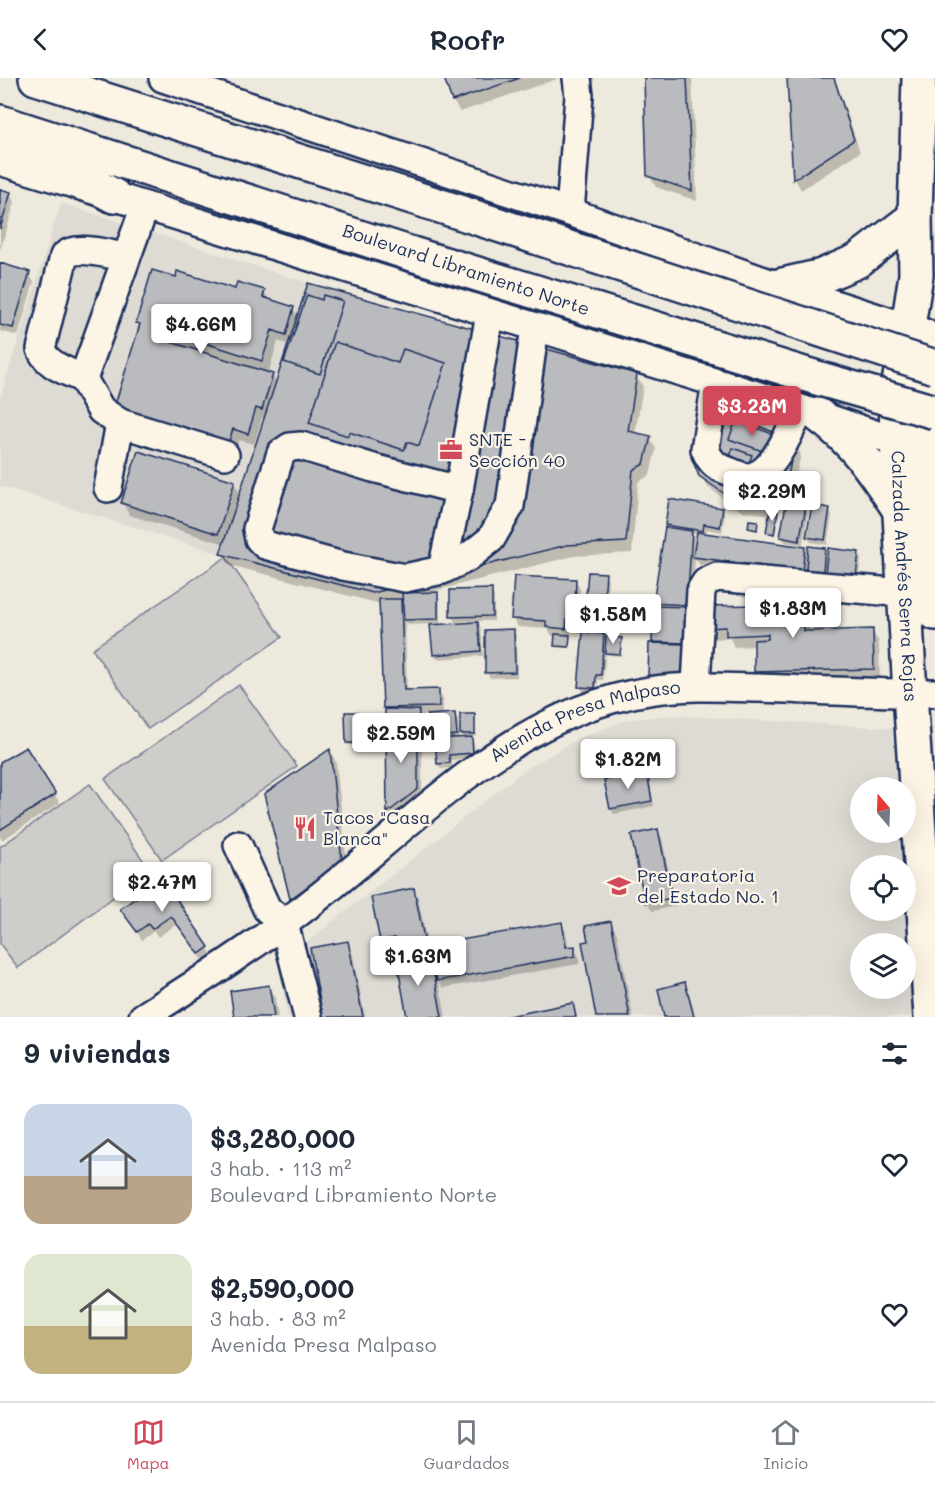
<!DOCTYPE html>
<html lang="es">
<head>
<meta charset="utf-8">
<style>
  :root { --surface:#fff; --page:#f6f6f7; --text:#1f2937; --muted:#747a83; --line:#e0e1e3; --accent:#d1495b }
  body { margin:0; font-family:Mali,sans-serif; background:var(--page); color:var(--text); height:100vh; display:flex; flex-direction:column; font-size:22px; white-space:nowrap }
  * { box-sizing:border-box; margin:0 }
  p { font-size:20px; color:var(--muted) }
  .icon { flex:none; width:33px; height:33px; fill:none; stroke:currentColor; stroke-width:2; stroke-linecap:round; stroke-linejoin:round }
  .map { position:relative; height:939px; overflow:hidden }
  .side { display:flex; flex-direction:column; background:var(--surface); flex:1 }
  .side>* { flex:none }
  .needle { width:39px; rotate:341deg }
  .fabs { position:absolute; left:850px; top:699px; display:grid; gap:12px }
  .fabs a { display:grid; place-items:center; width:66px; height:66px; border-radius:50%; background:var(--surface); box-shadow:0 6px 24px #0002; font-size:30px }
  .price { position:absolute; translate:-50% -51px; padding:0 14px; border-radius:6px; background:#fff; color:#222; font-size:20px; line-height:39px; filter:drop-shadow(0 2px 3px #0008) }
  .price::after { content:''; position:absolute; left:50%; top:36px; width:18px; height:14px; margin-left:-9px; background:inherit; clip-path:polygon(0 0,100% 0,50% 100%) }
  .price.selected { background:var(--accent); color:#fff }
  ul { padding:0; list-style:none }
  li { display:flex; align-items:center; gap:18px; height:150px; padding:0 24px }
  li span { display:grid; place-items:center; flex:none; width:168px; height:120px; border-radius:18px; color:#555 }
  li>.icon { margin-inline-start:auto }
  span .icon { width:72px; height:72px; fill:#fffc; stroke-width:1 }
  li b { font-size:26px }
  h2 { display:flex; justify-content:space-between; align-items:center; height:72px; padding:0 24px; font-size:26px }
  header { display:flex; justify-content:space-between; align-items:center; height:78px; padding:0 24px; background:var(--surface); font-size:27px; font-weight:600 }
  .menu { display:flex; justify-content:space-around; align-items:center; height:84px; border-top:2px solid var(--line); background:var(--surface); font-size:16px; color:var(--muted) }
  .menu a { display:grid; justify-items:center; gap:3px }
  .menu .selected { color:var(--accent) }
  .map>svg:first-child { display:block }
  .built { fill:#dedbd4; fill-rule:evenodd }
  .green { fill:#cfcdca; stroke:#757e94; stroke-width:1.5 }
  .shadow { fill:#0003; fill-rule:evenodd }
  .building { fill:#babbbe; stroke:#1b2f5e; stroke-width:1.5 }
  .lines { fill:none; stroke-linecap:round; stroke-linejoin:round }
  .minor-casing { stroke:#1b2f5e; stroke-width:32 }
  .major-casing { stroke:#1b2f5e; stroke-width:38 }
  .highway-casing { stroke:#1b2f5e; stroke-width:38 }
  .minor { stroke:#fcf5e5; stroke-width:27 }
  .major { stroke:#fcf5e5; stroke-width:33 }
  .highway { stroke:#fcf5e5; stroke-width:33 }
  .highway-bridge-casing { stroke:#1b2f5e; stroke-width:38; stroke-linecap:butt }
  .highway-bridge { stroke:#fcf5e5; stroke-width:33 }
  .labels { text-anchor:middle; stroke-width:4.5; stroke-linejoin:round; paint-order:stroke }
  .street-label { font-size:18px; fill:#1b2f5e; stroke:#fcf5e5 }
  .poi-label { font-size:18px; fill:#1b2f5e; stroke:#fcf5e5; text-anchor:start }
</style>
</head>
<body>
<header><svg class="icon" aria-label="back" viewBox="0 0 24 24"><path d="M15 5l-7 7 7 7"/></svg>Roofr<svg class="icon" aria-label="heart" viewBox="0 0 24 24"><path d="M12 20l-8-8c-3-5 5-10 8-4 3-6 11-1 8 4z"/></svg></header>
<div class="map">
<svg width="935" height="939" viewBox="0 0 935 939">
  <rect width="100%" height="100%" fill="#eee9dd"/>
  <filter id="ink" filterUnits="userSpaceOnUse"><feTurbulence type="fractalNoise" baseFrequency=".0167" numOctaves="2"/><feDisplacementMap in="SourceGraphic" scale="12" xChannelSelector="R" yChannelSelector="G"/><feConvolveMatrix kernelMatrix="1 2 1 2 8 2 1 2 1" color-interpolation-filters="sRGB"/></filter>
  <g filter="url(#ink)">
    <!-- built -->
    <path class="built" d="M61 125 308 205 220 476 0 408V320Z
      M669 637 892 650 897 709 861 710V754L900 755 903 787 861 788V832H906V829L915 939H288L278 887 523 693 579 660 627 642ZM861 866H906V910H861Z"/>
    <!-- green -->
    <path class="green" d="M226 479 282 559 148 651 92 571Z
      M239 607 297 688 162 782 105 701Z
      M90 706 150 792 18 890 0 866V769Z"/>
    <!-- shadow -->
    <path class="shadow" d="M445 0H556L557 1 460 34 453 23Z
      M645 0H692L697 123 656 109 649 97Z
      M788 0H835L860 74 801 112 795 101Z
      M0 113 10 116 15 124 0 173Z
      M0 187 29 195 34 204 18 258 0 253Z
      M236 213H264L269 223 293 231 299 240 636 297 643 309 635 356 650 360 656 371 650 397 638 404 632 475 574 478 425 515 437 516 440 521V548L469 546V543L455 544 452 538 491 513 494 518V543H477L481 551 483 578 437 581 434 576 432 546 408 547 405 542 407 614 438 613 443 621V637H454L458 642 459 661H464L461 656 475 640V658H470L474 666 475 680 452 682V690L441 691 438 686 436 664H432L429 659 428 637H421V651H418L422 659V720L393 742 388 734 389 651 386 645V634L384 630 381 526 229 487 222 475 225 466 129 437 123 425 234 405 241 417 266 341 262 340 254 366 239 362 234 376 137 244ZM278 263 290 267 277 306 272 297 268 296ZM404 520 405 530 399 521Z
      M794 364 801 376 795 402 810 404 814 410 811 428 829 431 832 437 827 467 811 464 807 459 812 430 804 429 808 436 802 470H804L809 478 824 471 828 479 858 476 861 481 858 502 830 499 826 492 824 508 806 501 700 487 695 480 686 604 653 602 649 597 653 567 654 530H658L655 525 669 451 667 447 722 431 725 436 722 454 707 451 706 457 800 470 801 467 785 464 782 459 793 428 789 422 791 412 777 435 778 438 775 457 768 454 771 437 741 433 708 409 704 403 738 428 740 425 700 397ZM692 455 698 456 697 463Z
      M605 497 608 502 604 556H602L607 564 621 561V578L608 577 606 573 603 602H598L597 615 583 614 580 608 589 556 585 549Z
      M576 503 580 511 579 536H572L570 570 557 569 556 558H552L548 551 518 549 513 541Z
      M803 527 809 539V555L872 553 879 564 880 602 762 605 756 594 755 568 734 569 730 560 714 561 707 549Z
      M513 553 516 558 517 599 490 600 487 594Z
      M358 638 359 667H348L347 665Z
      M25 671 60 725 2 762 0 759V686Z
      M330 673 336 684 348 796 298 832 292 821 265 717Z
      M646 696 649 701 654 728 614 736 611 731Z
      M657 752 662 761 676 828 652 833 647 825 632 758Z
      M162 804 213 878 204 884 177 846 158 859 154 853 142 862 127 840Z
      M413 812 418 820 428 869 403 874 399 869 386 871 381 863 372 820Z
      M611 845 617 856 633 939H598L589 864Z
      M562 846 566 854 569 871 574 870 579 879V886L443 910 439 904 446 939H409L422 875 429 886 431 897 433 896 438 906 437 895 444 894Z
      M347 864 352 873 365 939H324Z
      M684 906 689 915 695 939H666Z
      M268 908 275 920 278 939H236Z"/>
    <!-- building -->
    <path class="building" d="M444 0H520L452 23Z
      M644 0H687L692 113 647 98Z
      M787 0H834L854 62 793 102Z
      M0 111 11 114 0 151Z
      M0 185 30 194 13 250 0 247Z
      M152 192 176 199 177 193 235 211 237 204 265 212 263 219 294 229 286 257 272 252 262 283 164 252 161 261 273 296 262 332 256 330 248 356 233 351 228 366 114 330 140 246 136 245Z
      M308 205 637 296 628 353 651 358 644 386 633 392 626 464 567 467 373 515 220 476Z
      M307 217 322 222 323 217 343 223 320 296 284 284Z
      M335 264 398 285 403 271 446 285 419 368 407 364 404 372 349 354 348 358 309 345Z
      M699 323 795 363 789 393 769 427 733 422 699 398 691 379 692 361Z
      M736 342 775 357 768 375 729 361Z
      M733 370 752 377 745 396 726 389Z
      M138 373 235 403 218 456 121 425Z
      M791 400 811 403 808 425 788 422Z
      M669 421 723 430 720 449 704 446 703 453 665 447Z
      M786 426 806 429 799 463 780 459Z
      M812 427 830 430 825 462 806 459Z
      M770 433 778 434 774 456 766 454Z
      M749 442 758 443 757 452 748 450Z
      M665 449 692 453 687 527 653 525Z
      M697 454 805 469 802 493 693 479Z
      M808 468 825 470 822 503 805 501Z
      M828 470 859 474 856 498 825 494Z
      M588 494 606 495 602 551 583 550Z
      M514 498 576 501 575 528H568L566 551 546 549V543L511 541Z
      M492 511V538L450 539V512Z
      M438 514V541L404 542 402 515Z
      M379 521H401L404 612 439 611V629L383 630Z
      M803 526 804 553 873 551 874 591 754 594V562L768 561V556L726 558V549L706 550 705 528Z
      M653 528 688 529 687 565 652 564Z
      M478 544 481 573 433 577 430 547Z
      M514 551 515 594 485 595V552Z
      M583 554 604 556 601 597H596L595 610 578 609Z
      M555 556 570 557 569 569 554 568Z
      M606 558 622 560 620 576 605 575Z
      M649 565 685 566 684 599 648 597Z
      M385 631 419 632 418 647 385 646Z
      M345 634H358L359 665H346Z
      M455 635 457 657 428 659 427 637Z
      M460 636H475V656H460Z
      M386 649H418V711L387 735Z
      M472 659 473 675 449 677 450 685 437 686 435 661Z
      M26 669 56 716 0 752V684Z
      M330 671 342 784 290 821 264 716Z
      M647 694 652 723 610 731 604 702Z
      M658 751 672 820 645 825 631 757Z
      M163 801 209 869 199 876 171 838 152 851 148 846 137 854 120 831Z
      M414 810 424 861 396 866 395 860 380 863 371 819Z
      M611 843 630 939H596L582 864 588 863 585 848Z
      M562 844 566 869 575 868V878L437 903 435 894 442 893 438 866Z
      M348 863 363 939H323L310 870Z
      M423 873 428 896 434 895 442 939H407L396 879Z
      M685 904 694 939H664L658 911Z
      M269 907 274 939H234L230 913Z
      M573 925 576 939H504Z"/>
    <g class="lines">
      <!-- minor casing -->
      <g class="minor-casing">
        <g id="minor">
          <path d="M163 0 570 134 778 208 925 255"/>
          <path d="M0 83 801 331 915 370"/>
          <path d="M570 134 579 18 577 0"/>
          <path d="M83 301C68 293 47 288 41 271L64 178C76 166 110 177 126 179"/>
          <path d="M716 305 705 371C711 386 717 389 731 394 736 396 744 400 749 399 774 397 790 351 801 331"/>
          <path d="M120 345 225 377"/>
          <path d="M108 410 120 345 101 332 83 301 145 128"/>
          <path d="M459 412 373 390 301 368 290 369 281 375 257 451 259 461 265 467 343 488 405 500 442 492 467 480 491 461 510 428 535 249"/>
          <path d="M442 492 459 412 490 235"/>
          <path d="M696 608 701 512 706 504 717 499 905 515"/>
          <path d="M238 767 267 831 284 845 308 939"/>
          <path id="s1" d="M143 939C194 907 245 874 294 838 406 756 505 635 649 613 685 607 722 609 758 610 817 612 876 616 935 615"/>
        </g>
      </g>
      <!-- major casing -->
      <g class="major-casing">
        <g id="major">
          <path id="s2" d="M919 0 915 139 916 197 896 325 899 419 910 615 931 939"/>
          <path d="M778 208 822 198 857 183 915 139"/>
          <path d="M935 269C923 317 926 367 928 415 930 455 932 495 935 535"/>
          <path d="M818 337C855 364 874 393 899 431"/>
        </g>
      </g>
      <!-- highway casing -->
      <g class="highway-casing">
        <path id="highway" d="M36 0 428 124
          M0 44 412 176
          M15 64 114 118"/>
      </g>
      <!-- minor -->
      <use href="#minor" class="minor"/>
      <!-- major -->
      <use href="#major" class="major"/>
      <!-- highway -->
      <use href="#highway" class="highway"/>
      <!-- highway-bridge casing -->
      <g class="highway-bridge-casing">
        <path id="highway-bridge" d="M428 124 935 289
          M412 176 817 300 935 334"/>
      </g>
      <!-- highway-bridge -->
      <use href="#highway-bridge" class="highway-bridge"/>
    </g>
  </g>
  <!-- icons -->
  <defs>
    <g id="office-bare" transform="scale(1.8)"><path d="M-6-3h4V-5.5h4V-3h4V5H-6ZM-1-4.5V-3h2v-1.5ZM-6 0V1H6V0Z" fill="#d1495b" stroke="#fcf5e5" stroke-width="2.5" paint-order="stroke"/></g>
    <g id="restaurant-bare" transform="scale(1.8)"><path d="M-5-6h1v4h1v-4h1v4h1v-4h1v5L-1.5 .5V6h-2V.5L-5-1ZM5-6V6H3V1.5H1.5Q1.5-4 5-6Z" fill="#d1495b" stroke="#fcf5e5" stroke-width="2.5" paint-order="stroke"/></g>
    <g id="school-bare" transform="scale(1.8)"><path d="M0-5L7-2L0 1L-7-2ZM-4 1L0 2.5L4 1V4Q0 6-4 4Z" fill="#d1495b" stroke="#fcf5e5" stroke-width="2.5" paint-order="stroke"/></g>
  </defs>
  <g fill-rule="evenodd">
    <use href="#office-bare" x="451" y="372"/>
    <use href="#restaurant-bare" x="305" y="750"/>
    <use href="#school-bare" x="619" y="808"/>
  </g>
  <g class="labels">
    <!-- street labels -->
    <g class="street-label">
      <text transform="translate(466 192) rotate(18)" y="6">Boulevard Libramiento Norte</text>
      <text dy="6" stroke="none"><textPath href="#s2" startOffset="500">Calzada Andrés Serra Rojas</textPath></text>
      <text dy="6" stroke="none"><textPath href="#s1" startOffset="537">Avenida Presa Malpaso</textPath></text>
    </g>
    <!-- poi labels -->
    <g class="poi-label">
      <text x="469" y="368">SNTE -<tspan x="469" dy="21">Sección 40</tspan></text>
      <text x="323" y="746">Tacos "Casa<tspan x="323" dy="21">Blanca"</tspan></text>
      <text x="637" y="804">Preparatoria<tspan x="637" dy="21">del Estado No. 1</tspan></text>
    </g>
  </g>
</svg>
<div class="fabs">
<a><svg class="needle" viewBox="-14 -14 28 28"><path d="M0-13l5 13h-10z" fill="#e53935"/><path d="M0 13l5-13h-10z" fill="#747a83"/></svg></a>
<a><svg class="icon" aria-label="locate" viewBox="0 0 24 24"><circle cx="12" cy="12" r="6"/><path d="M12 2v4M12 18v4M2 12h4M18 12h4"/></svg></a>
<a><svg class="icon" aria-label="layers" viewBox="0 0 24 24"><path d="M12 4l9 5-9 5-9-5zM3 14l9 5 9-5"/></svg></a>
</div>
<b class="price" style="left:201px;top:277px">$4.66M</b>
<b class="price selected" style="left:752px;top:359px">$3.28M</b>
<b class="price" style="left:772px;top:444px">$2.29M</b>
<b class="price" style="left:793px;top:561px">$1.83M</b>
<b class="price" style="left:613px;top:567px">$1.58M</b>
<b class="price" style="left:401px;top:686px">$2.59M</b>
<b class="price" style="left:628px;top:712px">$1.82M</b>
<b class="price" style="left:162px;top:835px">$2.47M</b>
<b class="price" style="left:418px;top:909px">$1.63M</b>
</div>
<section class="side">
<h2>9 viviendas<svg class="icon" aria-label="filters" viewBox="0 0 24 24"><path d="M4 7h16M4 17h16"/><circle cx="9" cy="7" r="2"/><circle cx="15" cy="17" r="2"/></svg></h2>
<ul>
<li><span style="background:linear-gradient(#c9d6e8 60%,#b9a48a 0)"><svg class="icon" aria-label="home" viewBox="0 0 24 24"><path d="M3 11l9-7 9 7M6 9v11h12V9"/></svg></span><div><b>$3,280,000</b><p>3 hab. · 113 m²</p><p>Boulevard Libramiento Norte</p></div><svg class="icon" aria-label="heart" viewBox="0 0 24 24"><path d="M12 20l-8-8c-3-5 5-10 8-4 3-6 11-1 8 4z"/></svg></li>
<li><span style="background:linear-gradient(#dfe7d0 60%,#c2b280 0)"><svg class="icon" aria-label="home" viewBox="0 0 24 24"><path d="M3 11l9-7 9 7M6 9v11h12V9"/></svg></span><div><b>$2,590,000</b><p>3 hab. · 83 m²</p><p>Avenida Presa Malpaso</p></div><svg class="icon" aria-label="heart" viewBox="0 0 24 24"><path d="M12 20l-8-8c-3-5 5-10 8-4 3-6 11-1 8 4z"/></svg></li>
</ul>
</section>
<nav class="menu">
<a class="selected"><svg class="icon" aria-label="map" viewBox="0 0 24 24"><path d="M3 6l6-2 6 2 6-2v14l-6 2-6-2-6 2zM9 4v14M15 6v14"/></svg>Mapa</a>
<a><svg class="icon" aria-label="saved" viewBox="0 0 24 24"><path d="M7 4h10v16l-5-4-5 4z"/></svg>Guardados</a>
<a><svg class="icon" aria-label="home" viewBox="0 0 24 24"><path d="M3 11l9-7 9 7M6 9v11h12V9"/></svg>Inicio</a>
</nav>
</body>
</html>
